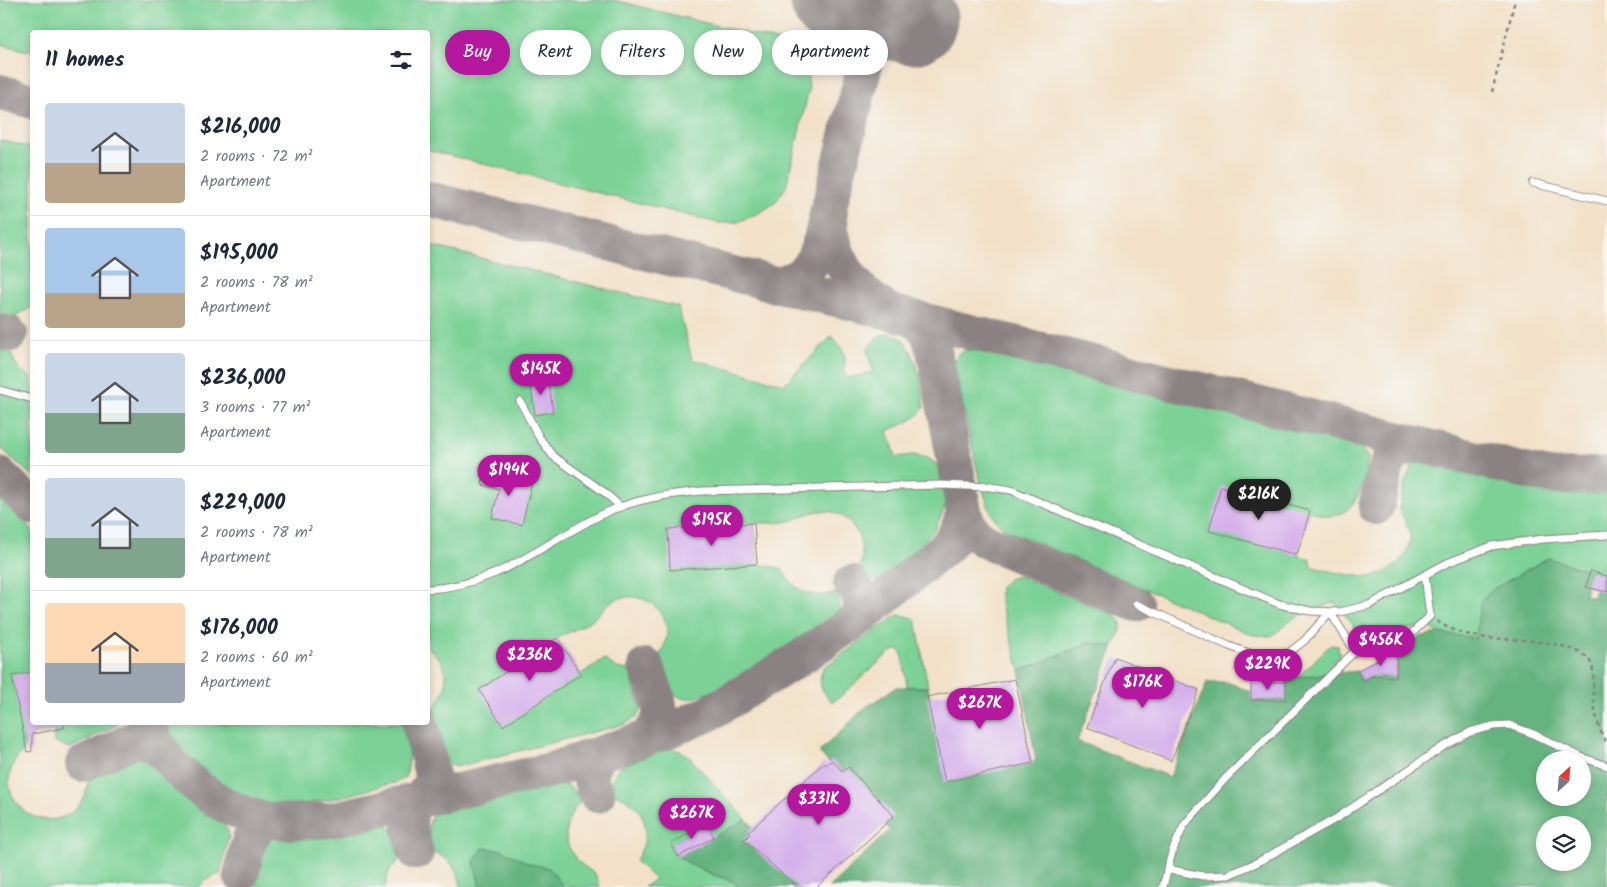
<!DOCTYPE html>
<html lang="en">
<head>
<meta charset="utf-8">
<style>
  :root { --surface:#fff; --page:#f2f2f3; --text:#1f2937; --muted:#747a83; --line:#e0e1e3; --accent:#b5179e }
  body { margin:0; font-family:Kalam,sans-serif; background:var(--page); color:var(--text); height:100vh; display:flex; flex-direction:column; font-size:19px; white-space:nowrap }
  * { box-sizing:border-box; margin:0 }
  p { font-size:16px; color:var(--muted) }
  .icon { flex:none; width:28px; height:28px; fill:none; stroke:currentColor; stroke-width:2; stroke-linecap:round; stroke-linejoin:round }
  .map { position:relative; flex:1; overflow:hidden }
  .drawer { position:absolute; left:30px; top:30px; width:400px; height:695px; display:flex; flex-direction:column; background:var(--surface); border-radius:5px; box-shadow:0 2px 8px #0003 }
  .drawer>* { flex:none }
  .top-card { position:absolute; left:445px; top:30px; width:475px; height:45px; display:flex; gap:10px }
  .needle { width:32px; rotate:26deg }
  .tools { position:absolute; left:1536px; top:751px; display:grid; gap:10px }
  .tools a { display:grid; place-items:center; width:55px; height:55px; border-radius:50%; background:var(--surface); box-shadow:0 2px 8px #0003; font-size:25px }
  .price { position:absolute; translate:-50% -42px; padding:0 11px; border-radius:18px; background:var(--accent); color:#fff; font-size:16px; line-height:32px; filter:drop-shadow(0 1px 2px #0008) }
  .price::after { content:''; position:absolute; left:50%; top:30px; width:15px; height:11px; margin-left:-8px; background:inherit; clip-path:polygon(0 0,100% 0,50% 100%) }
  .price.current { background:#222; color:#fff }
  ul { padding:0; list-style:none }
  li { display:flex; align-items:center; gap:15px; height:125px; padding:0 15px }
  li+li { border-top:1px solid var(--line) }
  li span { display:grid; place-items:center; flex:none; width:140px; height:100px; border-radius:5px; color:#555 }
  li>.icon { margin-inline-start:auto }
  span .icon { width:60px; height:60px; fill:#fffc; stroke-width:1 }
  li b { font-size:21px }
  h2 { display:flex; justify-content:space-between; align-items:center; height:60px; padding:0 15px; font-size:21px }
  .tag { padding:0 18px; border-radius:22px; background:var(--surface); box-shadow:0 2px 8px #0003; font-size:18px; line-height:45px }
  .tag.current { background:var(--accent); color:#fff }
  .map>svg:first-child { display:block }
  .green { fill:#7cd296; stroke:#4f7a68 }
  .forest { fill:#65b47f; stroke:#446b5d; fill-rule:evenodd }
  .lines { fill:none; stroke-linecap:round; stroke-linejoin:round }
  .taxiway { stroke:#8a8282; stroke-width:36 }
  .runway { stroke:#8a8282; stroke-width:91 }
  .building { fill:#d6b0eb }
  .lane-casing { stroke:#8a8282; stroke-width:9 }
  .path { stroke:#8a8282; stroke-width:2.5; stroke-dasharray:4 4; stroke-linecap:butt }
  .lane { stroke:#fff; stroke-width:7 }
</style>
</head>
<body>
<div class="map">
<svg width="1607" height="887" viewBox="0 0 1607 887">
  <rect width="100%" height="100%" fill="#f6f6f2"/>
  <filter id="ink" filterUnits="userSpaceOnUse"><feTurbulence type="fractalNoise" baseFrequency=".02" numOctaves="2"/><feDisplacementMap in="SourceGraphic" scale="10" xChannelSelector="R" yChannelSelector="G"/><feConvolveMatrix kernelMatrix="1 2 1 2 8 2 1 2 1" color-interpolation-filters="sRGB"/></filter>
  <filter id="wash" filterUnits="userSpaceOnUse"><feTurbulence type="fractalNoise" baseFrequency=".0096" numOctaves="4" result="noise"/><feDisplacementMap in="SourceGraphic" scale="20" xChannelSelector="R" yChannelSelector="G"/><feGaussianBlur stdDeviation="1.12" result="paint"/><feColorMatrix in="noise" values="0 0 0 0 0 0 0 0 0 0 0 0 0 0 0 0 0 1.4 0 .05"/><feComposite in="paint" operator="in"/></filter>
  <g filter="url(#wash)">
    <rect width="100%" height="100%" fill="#f2e1c8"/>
    <!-- green -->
    <path class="green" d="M0 0H614L782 42 795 55 807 72 809 89 786 187 775 203 759 213 738 222 718 223 428 150V32H32V52L0 44Z
      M0 140 32 148V307L13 318 0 313Z
      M428 245 678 307 692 359 784 384 832 336C842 347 849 356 843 371L848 378 873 372 867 350C873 340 879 336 890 333 894 335 898 336 901 338 917 351 922 389 924 408 915 421 902 424 888 431L896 457 913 455 928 458 935 463 941 475 946 505 934 531 881 580H871L859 571C869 542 852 509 819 511 807 512 798 520 786 522 775 523 764 523 754 523L757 564 781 568C795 591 810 600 836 593L840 602 838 610 827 621C802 637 707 705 682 698 669 695 664 667 660 655 667 642 670 628 662 615 651 596 625 591 608 604 603 608 599 614 594 618 584 626 569 632 557 638L581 674 604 659 617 668 629 670 641 709 637 717 625 724 456 767C436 760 435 727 433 708 452 688 450 664 428 648Z
      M0 344 9 346C12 361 19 371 32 378V476L0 447Z
      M965 350 975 351 1350 443 1363 449 1368 458C1364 480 1359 512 1332 516 1325 517 1316 512 1309 511L1297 555 1311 559 1312 567C1330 571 1349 576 1367 577 1387 577 1412 557 1410 535 1408 525 1404 518 1399 510 1402 494 1404 478 1414 464L1426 462 1543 492 1575 495 1607 493V576L1548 558 1492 590 1480 603 1476 638 1438 633 1428 626 1357 637 1353 625 1335 602 1294 618 1272 636 1253 635 1003 528 994 518 988 506 977 469 954 363 958 354Z
      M0 497 12 507 32 530V722L118 723 117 725 70 748 54 742V730L24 736C24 740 25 747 23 751 23 752 19 756 18 756 13 763 9 773 9 781 10 810 42 829 67 815 77 810 85 799 87 788 88 785 87 783 89 781 93 776 126 760 133 758 137 757 140 758 144 759 163 776 178 796 200 811 210 818 227 821 229 835L220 874 211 877 198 887H0Z
      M1019 576 1114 615 1121 621V630L1114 646 1088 643 1020 671 1000 601V587L1008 579Z
      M897 615 907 616 916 620 928 687H907L903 656 898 649 889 653 841 696 832 702C820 689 818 684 823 668Z
      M1330 645 1338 646 1340 655 1325 673 1298 677Z
      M167 723H402C405 741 414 762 404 779L394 783C356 792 316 807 276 804 252 802 230 788 210 775 191 763 173 744 167 723Z
      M667 749C677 749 683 751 690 758L746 819 714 837 706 824 671 844 678 857 709 873 736 883 737 887H644L655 879 635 861C654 834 647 805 615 794L612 779 619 767Z
      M562 783C574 788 576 792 580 803 555 828 566 859 595 873L600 887H564L549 868 530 864 502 850 474 861 480 887H461C459 869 448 857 432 852 430 838 424 818 439 810Z
      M379 824H385L392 829 399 860 389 871 385 887H258L250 880C254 870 261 847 268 841 277 834 291 838 302 837 328 837 354 831 379 824Z"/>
    <!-- forest -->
    <path class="forest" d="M1548 558 1590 571 1585 595 1593 597 1595 589 1607 586V887H829L890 830 819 752 865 708 896 687H928L944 778 1036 761 1020 671 1088 643 1114 646 1077 741 1170 777 1207 682H1227L1251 692 1252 700H1285L1286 682 1298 677 1357 671 1363 681 1378 673 1379 676 1396 677 1397 653 1414 638 1438 633 1476 638 1480 603 1492 590ZM1545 760H1582V798H1545ZM1545 825H1582V862H1545Z
      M746 819 809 887H737L736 883 709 873 678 857Z
      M483 848 502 850 530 864 549 868 564 887H480L474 861Z"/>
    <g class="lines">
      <!-- taxiway -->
      <path class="taxiway" d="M0 92 32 101
        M428 199 914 318 1529 472 1555 477 1607 474
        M830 213C829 252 852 290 886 309
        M774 285C789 281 801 278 810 265 820 249 824 228 828 210 841 163 852 115 864 68 867 36 860 25 839 1
        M914 318 927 331 934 351 964 511C969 529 973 535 990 543L1136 604
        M0 332 10 334
        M0 475 32 506
        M1376 507C1380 493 1384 464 1394 455 1401 449 1411 447 1419 445
        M851 583C862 596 863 602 858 619
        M146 722C164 768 220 813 269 820 289 824 310 821 330 820L551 770 667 731 708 714 797 660 864 615 948 545C957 534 960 525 964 511
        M645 738C650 733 657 727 659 719 663 706 651 679 646 666
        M83 764 133 740H140L160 748
        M597 795C588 776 586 770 601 754
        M419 800C426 792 431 786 432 775L420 722
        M416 801C404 820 411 832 416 852
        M241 875C247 852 246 833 268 820"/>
      <!-- runway -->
      <path class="runway" d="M836 0 912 19"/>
    </g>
    <g id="blocks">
      <!-- building -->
      <path class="building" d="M548 377 553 412 535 415 530 379Z
        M485 470 532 482 522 525 492 518 499 489 482 485Z
        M1221 486 1310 511 1297 555 1209 531Z
        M754 523 757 564 670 570 668 529Z
        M1590 571 1607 576V592L1586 587Z
        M557 638 581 674 503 726 479 690Z
        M1379 652 1397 653 1396 677 1372 676 1363 681 1357 671 1379 659Z
        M1115 657 1199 690 1171 761 1087 727Z
        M32 672V722H63L64 728 32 734V751L27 752 12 676Z
        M1015 679 1033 763 945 782 927 697Z
        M1251 682H1286V700H1251Z
        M832 760 843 772 848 767 894 816 817 887H797L744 840 750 834 748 832 824 763 826 765Z
        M706 824 714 837 678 857 671 844Z"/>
    </g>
  </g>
  <g filter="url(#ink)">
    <use href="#blocks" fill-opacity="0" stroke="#8a8282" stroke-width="1"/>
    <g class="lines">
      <!-- lane casing -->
      <g class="lane-casing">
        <path id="lane" d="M1533 183 1607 201
          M0 390 32 399
          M520 401 539 437 553 456 604 492 621 507
          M428 589C502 585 542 543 605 513 636 499 668 494 702 491L941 485 991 487 1011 490 1279 604 1310 611 1340 612 1369 605 1447 563 1492 546 1543 539 1607 535
          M1136 604 1229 646 1260 657 1287 654 1304 641 1330 612 1355 651 1225 779 1184 825 1172 852 1163 887
          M1355 651 1380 643 1407 638 1430 616 1425 575
          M1167 869 1203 876 1228 875 1256 863 1337 818 1441 748 1470 732 1493 726 1509 725 1531 733 1581 757 1607 766"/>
      </g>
      <!-- path -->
      <path class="path" d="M1492 92 1515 0
        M1437 621C1451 631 1470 636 1488 638 1511 640 1582 639 1592 665 1594 673 1593 685 1593 692 1594 710 1598 729 1607 744"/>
      <!-- lane -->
      <use href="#lane" class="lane"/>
    </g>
  </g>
</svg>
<div class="tools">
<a><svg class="needle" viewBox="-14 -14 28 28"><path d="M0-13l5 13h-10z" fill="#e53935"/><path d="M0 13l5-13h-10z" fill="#747a83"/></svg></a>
<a><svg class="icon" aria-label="layers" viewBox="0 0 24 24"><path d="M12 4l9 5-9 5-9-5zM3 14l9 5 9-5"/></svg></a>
</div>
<b class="price" style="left:541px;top:396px">$145K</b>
<b class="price" style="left:509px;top:497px">$194K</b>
<b class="price current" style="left:1259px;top:521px">$216K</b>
<b class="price" style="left:712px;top:547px">$195K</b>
<b class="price" style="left:1381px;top:667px">$456K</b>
<b class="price" style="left:530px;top:682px">$236K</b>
<b class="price" style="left:1268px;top:691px">$229K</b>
<b class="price" style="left:1143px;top:709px">$176K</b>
<b class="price" style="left:980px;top:730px">$267K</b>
<b class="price" style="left:819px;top:826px">$331K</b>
<b class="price" style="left:692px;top:840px">$267K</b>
<div class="top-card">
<a class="tag current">Buy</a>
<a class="tag">Rent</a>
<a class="tag">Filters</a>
<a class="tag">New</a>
<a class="tag">Apartment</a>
</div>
<section class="drawer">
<h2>11 homes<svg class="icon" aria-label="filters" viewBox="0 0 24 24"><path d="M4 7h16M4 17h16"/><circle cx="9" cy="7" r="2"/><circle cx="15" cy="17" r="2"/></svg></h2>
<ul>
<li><span style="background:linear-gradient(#c9d6e8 60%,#b9a48a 0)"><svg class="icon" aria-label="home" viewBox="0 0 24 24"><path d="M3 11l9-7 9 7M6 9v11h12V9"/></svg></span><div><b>$216,000</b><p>2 rooms · 72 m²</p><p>Apartment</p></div></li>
<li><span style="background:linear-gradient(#a9c7e8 65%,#b9a48a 0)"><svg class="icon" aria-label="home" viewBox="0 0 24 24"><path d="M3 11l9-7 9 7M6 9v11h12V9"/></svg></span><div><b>$195,000</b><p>2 rooms · 78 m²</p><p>Apartment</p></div></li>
<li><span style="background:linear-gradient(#c9d6e8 60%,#7fa58c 0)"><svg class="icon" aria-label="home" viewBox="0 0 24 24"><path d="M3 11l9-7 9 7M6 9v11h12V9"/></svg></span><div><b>$236,000</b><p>3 rooms · 77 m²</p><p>Apartment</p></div></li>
<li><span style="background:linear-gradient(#c9d6e8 60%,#7fa58c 0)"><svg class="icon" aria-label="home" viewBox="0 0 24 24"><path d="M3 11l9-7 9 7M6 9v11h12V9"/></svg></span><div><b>$229,000</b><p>2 rooms · 78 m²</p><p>Apartment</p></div></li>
<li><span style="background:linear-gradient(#ffd9b3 60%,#9aa5b1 0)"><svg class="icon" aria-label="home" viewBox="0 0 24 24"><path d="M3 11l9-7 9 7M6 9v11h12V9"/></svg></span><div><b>$176,000</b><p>2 rooms · 60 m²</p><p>Apartment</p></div></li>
</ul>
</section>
</div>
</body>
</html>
